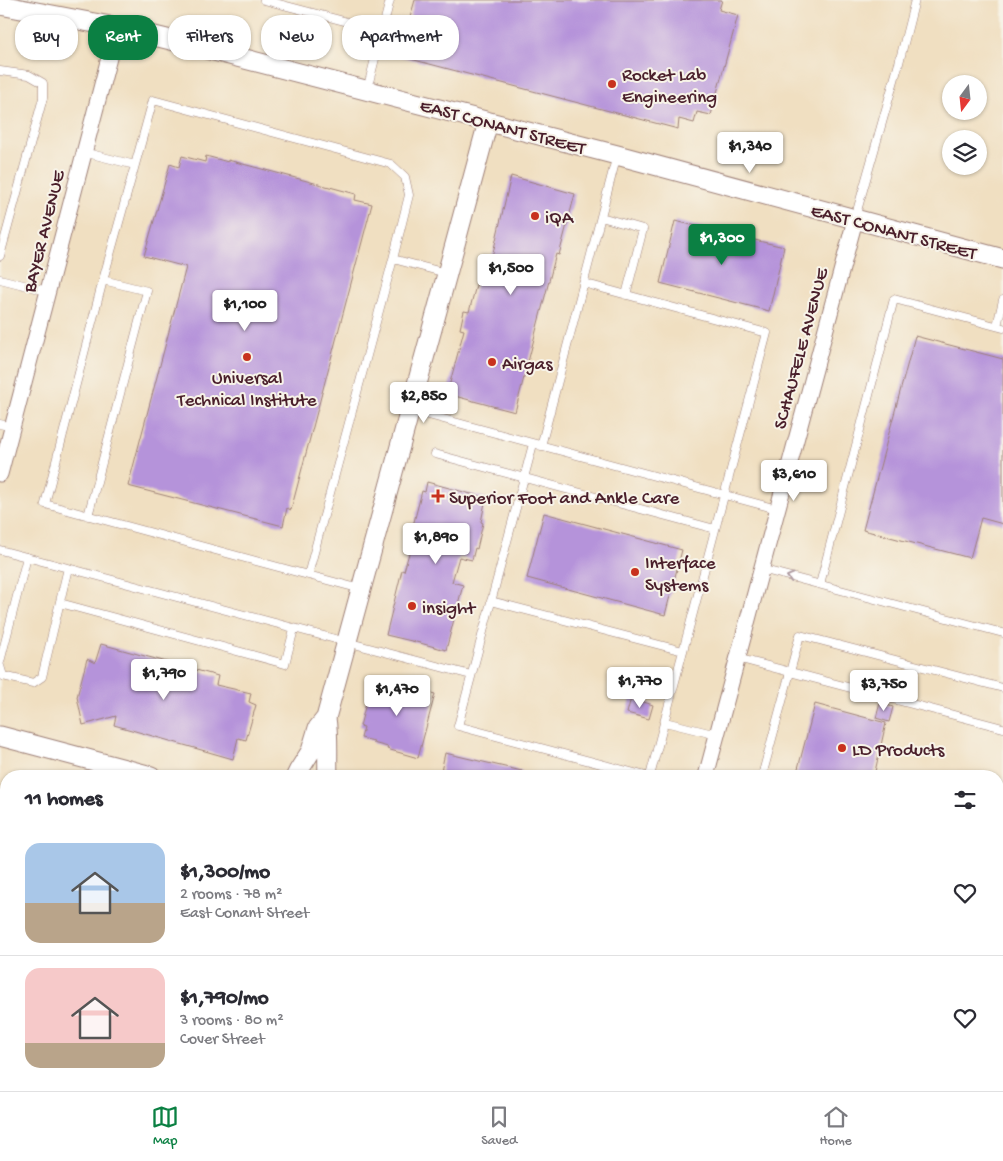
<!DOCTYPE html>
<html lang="en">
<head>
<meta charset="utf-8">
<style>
  :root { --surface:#fff; --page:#f2f2f3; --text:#2b2b33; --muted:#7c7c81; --line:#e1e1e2; --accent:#0b8043 }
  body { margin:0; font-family:"Gochi Hand",sans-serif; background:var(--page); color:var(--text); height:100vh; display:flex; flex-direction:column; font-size:19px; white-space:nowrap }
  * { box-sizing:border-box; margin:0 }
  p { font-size:16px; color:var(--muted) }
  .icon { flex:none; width:28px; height:28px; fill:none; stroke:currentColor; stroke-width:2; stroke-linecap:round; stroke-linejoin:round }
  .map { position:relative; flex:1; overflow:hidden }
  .panel { position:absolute; left:0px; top:770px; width:1004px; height:321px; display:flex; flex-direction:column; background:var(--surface); border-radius:20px 20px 0 0; box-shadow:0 1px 4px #0004 }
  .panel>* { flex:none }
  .top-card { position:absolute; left:15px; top:15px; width:500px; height:45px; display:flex; gap:10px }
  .needle { width:32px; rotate:195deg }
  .buttons { position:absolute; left:942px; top:75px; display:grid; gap:10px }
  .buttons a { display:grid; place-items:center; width:45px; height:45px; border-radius:50%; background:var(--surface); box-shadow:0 1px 4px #0004; font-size:25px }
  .price { position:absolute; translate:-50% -42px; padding:0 11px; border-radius:5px; background:#fff; color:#222; font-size:16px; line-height:32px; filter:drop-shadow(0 1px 2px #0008) }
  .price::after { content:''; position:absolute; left:50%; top:30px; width:15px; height:11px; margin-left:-8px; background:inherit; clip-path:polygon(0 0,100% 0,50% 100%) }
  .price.selected { background:var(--accent); color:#fff }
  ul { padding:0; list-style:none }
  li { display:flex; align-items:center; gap:15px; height:125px; padding:0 25px }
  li+li { border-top:1px solid var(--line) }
  li span { display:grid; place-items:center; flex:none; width:140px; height:100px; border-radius:15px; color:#555 }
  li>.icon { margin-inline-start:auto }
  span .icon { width:60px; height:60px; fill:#fffc; stroke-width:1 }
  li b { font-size:21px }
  h2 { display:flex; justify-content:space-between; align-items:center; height:60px; padding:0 25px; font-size:21px }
  .tag { padding:0 18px; border-radius:20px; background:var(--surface); box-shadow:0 1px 4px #0004; font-size:18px; line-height:45px }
  .tag.selected { background:var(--accent); color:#fff }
  .tabs { display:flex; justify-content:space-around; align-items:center; height:70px; border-top:1px solid var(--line); background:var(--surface); font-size:14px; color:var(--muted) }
  .tabs a { display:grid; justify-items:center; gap:2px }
  .tabs .selected { color:var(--accent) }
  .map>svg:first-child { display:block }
  .building { fill:#b593da }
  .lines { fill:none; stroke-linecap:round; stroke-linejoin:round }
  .service-casing { stroke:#9d7f76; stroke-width:9 }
  .minor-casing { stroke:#9d7f76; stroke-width:17 }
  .tertiary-casing { stroke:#9d7f76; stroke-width:21 }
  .service { stroke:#fff; stroke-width:8 }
  .minor { stroke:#fff; stroke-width:15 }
  .tertiary { stroke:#fff; stroke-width:19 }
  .oneway { stroke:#ae9aa0 }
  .poi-dot { fill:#c8321e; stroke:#f7f3e8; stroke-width:2 }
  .labels { text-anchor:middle; stroke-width:4; stroke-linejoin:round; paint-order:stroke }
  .poi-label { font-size:19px; fill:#4a1f2b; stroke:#f7f3e8; text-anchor:start }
  .street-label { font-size:19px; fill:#4a1f2b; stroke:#f7f3e8 }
</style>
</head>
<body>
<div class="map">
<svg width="1003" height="1091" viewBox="0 0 1003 1091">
  <rect width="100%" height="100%" fill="#f7f3e8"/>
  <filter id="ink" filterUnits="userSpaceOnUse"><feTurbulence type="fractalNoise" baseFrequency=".02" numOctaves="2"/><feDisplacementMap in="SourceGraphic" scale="10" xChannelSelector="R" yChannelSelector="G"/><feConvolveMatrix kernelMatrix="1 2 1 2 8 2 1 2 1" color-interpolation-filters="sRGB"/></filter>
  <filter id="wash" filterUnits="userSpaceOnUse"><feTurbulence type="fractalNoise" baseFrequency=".0096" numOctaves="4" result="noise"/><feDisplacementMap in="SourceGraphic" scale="20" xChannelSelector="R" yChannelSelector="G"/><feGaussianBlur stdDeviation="1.12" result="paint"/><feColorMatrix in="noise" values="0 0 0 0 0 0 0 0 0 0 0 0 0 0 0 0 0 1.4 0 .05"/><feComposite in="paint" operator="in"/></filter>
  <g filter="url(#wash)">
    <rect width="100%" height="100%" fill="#f0dfc1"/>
    <g id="blocks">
      <!-- building -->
      <path class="building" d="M415 0H722L719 10 738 15 711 115 697 112 694 123 679 119 678 129 399 56Z
        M182 156 205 162 206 156 228 162V160L356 194 355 200 372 204 291 510 287 508 283 526 128 486 186 267 144 256 170 164 179 167Z
        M511 176 575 194 559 255 556 254 515 412 447 394 464 330 460 329 464 311 469 312 484 255 492 257Z
        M675 221 784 247 769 311 660 283Z
        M915 336 1003 359V524L981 518 970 558 863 530Z
        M427 482 486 498 481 522 483 523 477 549 475 548 472 560 459 557 452 582 463 585 446 650 420 643 386 635 402 570 404 571 411 546 408 545 422 491 425 492Z
        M544 513 682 550 665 615 527 578Z
        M101 644 218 676 216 685 251 693 249 702 256 705 246 740 238 738 233 759 114 725 116 716 83 725 77 697 87 659 95 663Z
        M373 677 435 694 418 758 387 749 388 747 373 743 374 741 361 738 364 727 360 726Z
        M631 698 653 705 649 719 627 713Z
        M880 703 893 707 889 722 876 718Z
        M815 704 886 723 874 776H796Z
        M445 753 522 771 521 776H440Z"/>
    </g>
  </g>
  <g filter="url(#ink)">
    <use href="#blocks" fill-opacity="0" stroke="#9d7f76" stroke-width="1"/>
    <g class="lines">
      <!-- service casing -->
      <g class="service-casing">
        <path id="service" d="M264 0 382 31
          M0 71 29 75 43 83V98L0 256
          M367 90 390 0
          M83 152 135 165 153 100 391 164 405 177 409 195 393 259 308 575 45 504 103 280 135 165
          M601 217 643 229 626 295
          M855 218 899 63 915 0
          M393 259 446 273
          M0 279 47 291
          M583 283 767 333 650 776
          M997 326 1003 300
          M410 410 777 509
          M0 424 12 427
          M533 444 458 726 646 776
          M541 446 617 155
          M435 454 715 529
          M88 516 147 291 103 280
          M0 550 471 675
          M761 569 1003 633
          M308 575 361 589
          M820 584 894 299 1003 328
          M491 601 683 651
          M60 603 285 664 294 629
          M737 658 1003 728
          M0 662 27 557
          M0 666 3 676 33 683 42 677 68 568
          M665 722 717 735
          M762 776 800 635 1003 688
          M0 1069 6 1071
          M60 1085 84 1091
          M287 1091 289 1085
          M567 1091 569 1085
          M681 1091 682 1085"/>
      </g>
      <!-- minor casing -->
      <g class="minor-casing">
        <path id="minor" d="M0 474 110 54 116 27
          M706 776 855 220
          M624 1091 625 1085"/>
      </g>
      <!-- tertiary casing -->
      <g class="tertiary-casing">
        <path id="tertiary" d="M0 5 126 29 187 44 617 155 1003 259
          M326 718C329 737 327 757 328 776
          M0 736 151 776
          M296 776 299 770 311 751 318 728 326 718 447 274 488 122
          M998 993 1003 994
          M998 1014 1003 1016
          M227 1091 228 1085"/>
      </g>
      <!-- service -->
      <use href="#service" class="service"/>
      <!-- minor -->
      <use href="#minor" class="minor"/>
      <!-- tertiary -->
      <use href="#tertiary" class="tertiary"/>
    </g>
    <!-- one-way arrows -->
    <defs><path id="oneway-chevron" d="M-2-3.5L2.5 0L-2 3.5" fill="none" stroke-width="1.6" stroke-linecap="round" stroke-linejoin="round" transform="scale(1.25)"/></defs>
    <use class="oneway" href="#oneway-chevron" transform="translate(790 577) rotate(-165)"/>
  </g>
  <!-- markers -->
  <g class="poi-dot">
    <circle cx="612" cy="84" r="5"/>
    <circle cx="535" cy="216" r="5"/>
    <circle cx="247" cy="357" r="5"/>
    <circle cx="492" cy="362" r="5"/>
    <path d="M435.5 488.5h5v5h5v5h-5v5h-5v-5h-5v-5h5z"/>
    <circle cx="635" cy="572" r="5"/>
    <circle cx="412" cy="606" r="5"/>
    <circle cx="842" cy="748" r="5"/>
  </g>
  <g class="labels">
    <!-- poi labels -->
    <g class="poi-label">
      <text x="622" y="80">Rocket Lab<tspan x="622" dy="22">Engineering</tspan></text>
      <text x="545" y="223">iQA</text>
      <text x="502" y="369">Airgas</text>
      <text x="247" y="383" text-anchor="middle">Universal<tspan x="247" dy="22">Technical Institute</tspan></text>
      <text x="449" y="503">Superior Foot and Ankle Care</text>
      <text x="645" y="568">Interface<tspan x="645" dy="22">Systems</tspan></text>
      <text x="422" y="613">insight</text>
      <text x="852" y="755">LD Products</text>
    </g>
    <!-- street labels -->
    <g class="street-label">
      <text transform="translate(503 125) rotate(15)" y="7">EAST CONANT STREET</text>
      <text transform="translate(894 230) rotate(15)" y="7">EAST CONANT STREET</text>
      <text transform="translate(42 231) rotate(-76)" y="7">BAYER AVENUE</text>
      <text transform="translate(799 348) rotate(-75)" y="7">SCHAUFELE AVENUE</text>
    </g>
  </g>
</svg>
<div class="buttons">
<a><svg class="needle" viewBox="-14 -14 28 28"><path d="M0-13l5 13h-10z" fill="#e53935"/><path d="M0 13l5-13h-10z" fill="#7c7c81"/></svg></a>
<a><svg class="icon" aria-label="layers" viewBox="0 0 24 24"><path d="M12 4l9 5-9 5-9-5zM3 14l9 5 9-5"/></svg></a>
</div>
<b class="price" style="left:750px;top:174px">$1,340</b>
<b class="price selected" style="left:722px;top:266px">$1,300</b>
<b class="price" style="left:511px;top:296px">$1,500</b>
<b class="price" style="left:245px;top:332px">$1,100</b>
<b class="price" style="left:424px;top:424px">$2,850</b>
<b class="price" style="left:794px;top:502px">$3,610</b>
<b class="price" style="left:436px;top:565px">$1,890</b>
<b class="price" style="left:164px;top:701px">$1,790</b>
<b class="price" style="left:640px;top:709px">$1,770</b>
<b class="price" style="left:884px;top:712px">$3,750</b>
<b class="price" style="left:397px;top:717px">$1,470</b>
<div class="top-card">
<a class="tag">Buy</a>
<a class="tag selected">Rent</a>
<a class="tag">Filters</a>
<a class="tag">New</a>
<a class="tag">Apartment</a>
</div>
<section class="panel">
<h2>11 homes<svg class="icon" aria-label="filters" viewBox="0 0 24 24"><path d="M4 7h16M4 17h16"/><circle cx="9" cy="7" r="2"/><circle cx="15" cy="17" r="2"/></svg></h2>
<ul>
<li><span style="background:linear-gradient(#a9c7e8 60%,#b9a48a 0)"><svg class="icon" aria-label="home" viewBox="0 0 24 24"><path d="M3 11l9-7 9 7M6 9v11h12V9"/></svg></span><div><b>$1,300/mo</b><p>2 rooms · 78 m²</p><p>East Conant Street</p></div><svg class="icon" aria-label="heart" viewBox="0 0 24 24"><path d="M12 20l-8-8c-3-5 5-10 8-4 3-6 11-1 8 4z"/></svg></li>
<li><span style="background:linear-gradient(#f6c9c9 75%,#b9a48a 0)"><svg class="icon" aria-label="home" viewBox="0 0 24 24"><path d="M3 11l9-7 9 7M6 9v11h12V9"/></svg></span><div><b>$1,790/mo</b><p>3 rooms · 80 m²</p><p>Cover Street</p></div><svg class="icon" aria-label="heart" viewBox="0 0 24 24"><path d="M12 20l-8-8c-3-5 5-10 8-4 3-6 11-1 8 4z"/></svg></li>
</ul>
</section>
</div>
<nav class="tabs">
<a class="selected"><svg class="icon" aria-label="map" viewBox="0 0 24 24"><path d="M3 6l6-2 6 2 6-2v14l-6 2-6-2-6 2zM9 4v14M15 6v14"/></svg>Map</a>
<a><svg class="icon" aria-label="saved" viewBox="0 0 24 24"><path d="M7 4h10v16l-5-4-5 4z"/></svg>Saved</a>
<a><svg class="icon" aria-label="home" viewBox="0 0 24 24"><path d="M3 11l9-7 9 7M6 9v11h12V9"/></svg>Home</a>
</nav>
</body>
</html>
